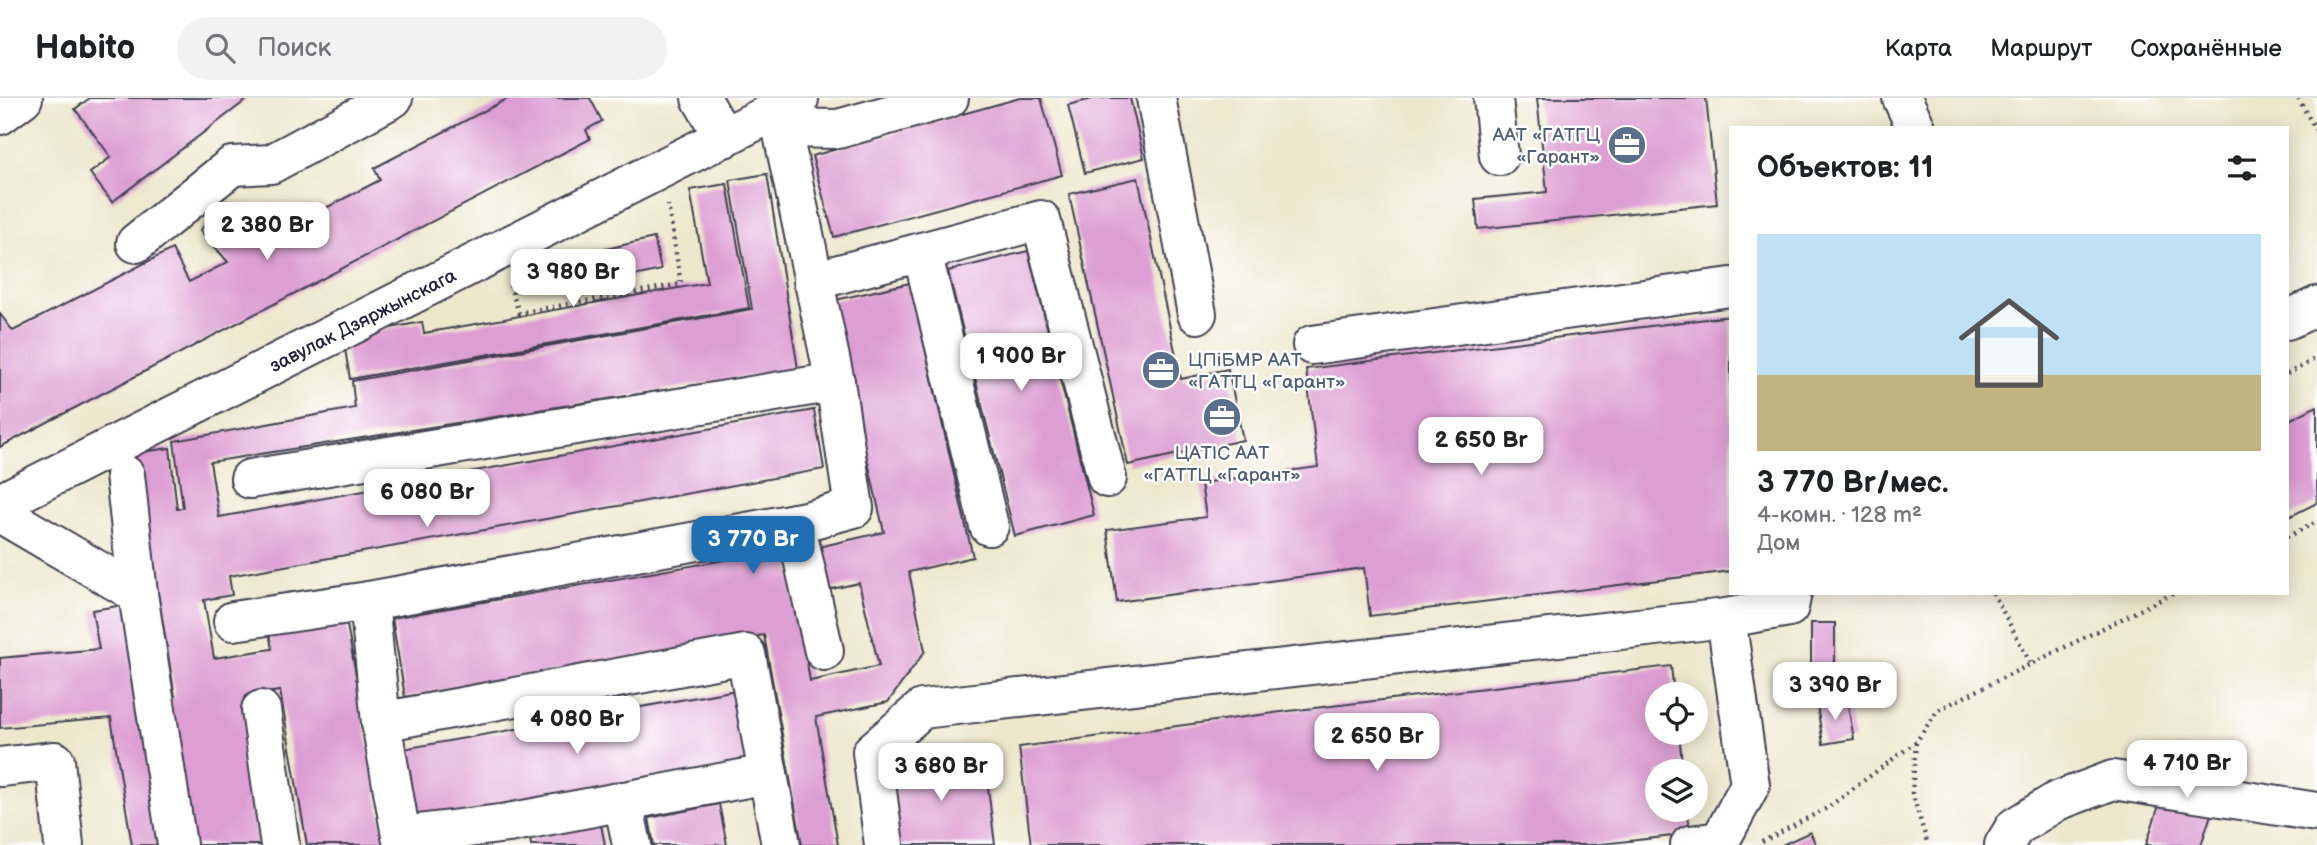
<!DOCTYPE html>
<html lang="ru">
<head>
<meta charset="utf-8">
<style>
  :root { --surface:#fff; --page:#f2f2f2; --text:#202124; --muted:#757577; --line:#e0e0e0; --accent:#1f6fb2 }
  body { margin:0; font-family:"Balsamiq Sans",sans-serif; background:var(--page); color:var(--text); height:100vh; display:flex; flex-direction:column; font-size:26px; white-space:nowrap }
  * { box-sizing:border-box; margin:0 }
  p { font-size:23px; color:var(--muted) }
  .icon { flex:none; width:38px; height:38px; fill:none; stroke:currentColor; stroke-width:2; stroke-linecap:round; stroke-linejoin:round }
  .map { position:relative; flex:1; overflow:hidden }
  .side { position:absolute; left:1729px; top:28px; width:560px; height:469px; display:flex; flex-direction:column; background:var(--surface); border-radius:0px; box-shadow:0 4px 18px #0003 }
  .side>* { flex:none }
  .tools { position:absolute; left:1645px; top:584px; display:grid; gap:14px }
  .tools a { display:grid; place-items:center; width:63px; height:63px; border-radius:50%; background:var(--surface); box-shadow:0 4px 18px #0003; font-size:35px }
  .price { position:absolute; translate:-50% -60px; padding:0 16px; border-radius:14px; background:#fff; color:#222; font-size:23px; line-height:46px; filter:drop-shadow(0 2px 4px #0008) }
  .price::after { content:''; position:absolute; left:50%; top:42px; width:21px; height:16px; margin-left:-10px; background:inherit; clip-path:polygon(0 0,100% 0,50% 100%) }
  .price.active { background:var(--accent); color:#fff }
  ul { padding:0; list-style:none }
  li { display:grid; align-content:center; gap:14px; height:371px; padding:0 28px }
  li span { display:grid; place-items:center; height:217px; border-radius:0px; color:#555 }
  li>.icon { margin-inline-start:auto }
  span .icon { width:126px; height:126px; fill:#fffc; stroke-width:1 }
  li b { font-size:30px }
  h2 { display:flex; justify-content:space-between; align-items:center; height:84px; padding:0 28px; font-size:30px }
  header { display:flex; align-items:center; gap:42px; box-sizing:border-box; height:98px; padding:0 35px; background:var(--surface); border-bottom:2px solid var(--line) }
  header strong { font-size:33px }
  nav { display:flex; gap:38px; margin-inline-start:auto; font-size:24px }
  .search { width:490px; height:63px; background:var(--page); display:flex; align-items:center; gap:18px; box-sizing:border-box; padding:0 24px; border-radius:38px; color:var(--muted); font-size:26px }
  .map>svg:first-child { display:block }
  .building { fill:#dd9ed3 }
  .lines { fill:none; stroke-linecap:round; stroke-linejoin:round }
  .minor-casing { stroke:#404051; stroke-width:42 }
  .path { stroke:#404051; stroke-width:4.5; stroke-dasharray:2 5; stroke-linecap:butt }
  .minor { stroke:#fff; stroke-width:38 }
  .labels { text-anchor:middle; stroke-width:5; stroke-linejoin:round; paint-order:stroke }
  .service-label { font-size:19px; fill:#4e5e75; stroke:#fff; text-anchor:end }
  .street-label { font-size:19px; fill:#22223b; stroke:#fff }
</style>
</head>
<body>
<header>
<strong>Habito</strong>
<div class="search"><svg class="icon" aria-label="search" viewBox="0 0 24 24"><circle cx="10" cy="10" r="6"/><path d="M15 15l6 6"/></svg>Поиск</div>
<nav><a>Карта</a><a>Маршрут</a><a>Сохранённые</a></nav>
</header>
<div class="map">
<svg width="2317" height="747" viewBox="0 0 2317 747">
  <rect width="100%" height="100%" fill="#fff"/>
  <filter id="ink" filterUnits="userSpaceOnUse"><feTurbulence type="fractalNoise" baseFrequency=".0143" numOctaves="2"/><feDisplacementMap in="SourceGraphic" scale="14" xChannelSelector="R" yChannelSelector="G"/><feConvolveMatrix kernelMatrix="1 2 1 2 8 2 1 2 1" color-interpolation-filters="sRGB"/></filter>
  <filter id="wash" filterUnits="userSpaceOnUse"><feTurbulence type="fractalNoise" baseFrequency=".00686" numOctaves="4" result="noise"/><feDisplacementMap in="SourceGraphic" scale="28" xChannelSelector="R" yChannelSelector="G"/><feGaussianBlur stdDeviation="1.57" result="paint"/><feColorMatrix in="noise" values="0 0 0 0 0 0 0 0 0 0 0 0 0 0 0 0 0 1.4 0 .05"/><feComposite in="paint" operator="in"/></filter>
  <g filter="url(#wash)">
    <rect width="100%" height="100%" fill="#ede7cc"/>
    <g id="blocks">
      <!-- building -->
      <path class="building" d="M90 0H249L112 104 90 75 111 59 75 11Z
        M509 0H590L602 23 586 32 590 41 0 349V216L13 233 172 151 189 184 228 164 200 132 231 104 264 142 380 82 374 70Z
        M1020 0H1041L1062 77 834 139 812 58Z
        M1096 0H1130L1144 60 1085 75 1068 7Z
        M1537 0H1706L1717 106 1478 131 1475 101 1547 94Z
        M767 76 798 271 210 364 219 419 814 312 824 371 229 478 232 497 204 502 214 560 272 551 269 535 346 521 386 747H307L280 593 246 598 270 747H185L161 602 175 599 135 355 170 350 177 411 183 410 174 343 355 310 352 283 752 211 730 82Z
        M1138 80 1181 281 1228 271 1243 342 1128 367 1069 96Z
        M727 86 749 210 350 281 343 239 422 224 424 235 707 185 690 92Z
        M654 140 661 172 566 193 558 162Z
        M1028 153 1094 417 1015 438 948 173Z
        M910 185 973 459 909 474 925 553 888 604 816 619 838 747H802L764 537 405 599 392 520 788 451 810 583 879 568 859 485 823 493 814 450 884 434 831 203Z
        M1731 218V473L1370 518 1364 470 1117 504 1107 432 1206 419 1201 385 1318 369 1306 271Z
        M2317 308V405L2287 420V323Z
        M131 506 171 747H132L111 620 0 630V560L99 551 92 512Z
        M1811 525H1835V583H1811Z
        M1671 568 1674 597H1657V635H1679L1683 674H1657V712H1688L1690 736 1593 747H1031L1019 649 1289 613Z
        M737 592 750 665 416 723 403 651Z
        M1847 602 1854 641 1823 646 1817 607Z
        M2178 649 2228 665 2201 747H2146Z
        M984 657 995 747H895L886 669Z
        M719 706 727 747H654L649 720Z
        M601 727 605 747H531L530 740Z
        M1810 734 1816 747H1782Z"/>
    </g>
  </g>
  <g filter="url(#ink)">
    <use href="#blocks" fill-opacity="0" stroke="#404051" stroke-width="2"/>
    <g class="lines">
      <!-- minor casing -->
      <g class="minor-casing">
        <g id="minor">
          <path d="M701 0 724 40"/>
          <path d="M1156 0 1197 216"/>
          <path d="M1493 0 1499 58"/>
          <path d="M1902 0 1916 30"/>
          <path d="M778 12 835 284 854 410 806 423 369 503 381 624 746 556 781 747"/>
          <path d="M0 17 23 0"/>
          <path d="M784 30 838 31 949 0"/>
          <path d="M136 145 232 68 271 66 393 0"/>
          <path d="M922 154 989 428"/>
          <path d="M813 183 1041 122 1107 380"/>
          <path d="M2287 222 2317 208"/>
          <path d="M1312 247 1731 189"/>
          <path d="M125 377 138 496"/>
          <path d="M250 381 835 284"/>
          <path id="s1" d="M0 405 799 1"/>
          <path d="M0 415 138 496 177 747"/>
          <path d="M795 425 824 553"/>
          <path d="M1726 520 1789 509 1792 495"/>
          <path d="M233 523 369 503"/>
          <path d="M261 612 280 747"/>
          <path d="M381 624 401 738 508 725 768 676"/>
          <path d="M0 669 55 663 64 747"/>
          <path d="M623 703 632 747"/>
          <path d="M884 747 872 654 922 611 1726 520 1750 687 1720 743 1690 747"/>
          <path d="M2004 747 2015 729 2057 703 2113 682 2317 714"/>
        </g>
      </g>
      <!-- path -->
      <path class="path" d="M2298 0 2317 34
        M510 187 519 215 681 186 668 107
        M2287 276 2317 260
        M2287 439 2317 424
        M1993 495 2031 566
        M1916 645 1912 695 1928 747
        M1762 744 1827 710 1916 644 1938 612 2174 495"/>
      <!-- minor -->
      <use href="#minor" class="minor"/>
    </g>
  </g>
  <!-- icons -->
  <defs>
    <g id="office-disc" transform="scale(2.0125)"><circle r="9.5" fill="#5c6f8a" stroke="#fff"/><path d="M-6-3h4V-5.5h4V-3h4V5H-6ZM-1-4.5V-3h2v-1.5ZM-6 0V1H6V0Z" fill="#fff"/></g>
  </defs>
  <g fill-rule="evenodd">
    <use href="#office-disc" x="1627" y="47"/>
    <use href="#office-disc" x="1161" y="272"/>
    <use href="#office-disc" x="1222" y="319"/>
  </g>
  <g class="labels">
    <!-- service labels -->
    <g class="service-label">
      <text x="1600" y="43">ААТ «ГАТГЦ<tspan x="1600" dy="22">«Гарант»</tspan></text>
      <text x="1188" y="268" text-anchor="start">ЦПіБМР ААТ<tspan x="1188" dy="22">«ГАТТЦ «Гарант»</tspan></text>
      <text x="1222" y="361" text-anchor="middle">ЦАТІС ААТ<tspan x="1222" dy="22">«ГАТТЦ «Гарант»</tspan></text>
    </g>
    <!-- street labels -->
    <g class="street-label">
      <text dy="7" stroke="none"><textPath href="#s1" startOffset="406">завулак Дзяржынскага</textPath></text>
    </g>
  </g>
</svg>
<div class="tools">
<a><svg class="icon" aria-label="locate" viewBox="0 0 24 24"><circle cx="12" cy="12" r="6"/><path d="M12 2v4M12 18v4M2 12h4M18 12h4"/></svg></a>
<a><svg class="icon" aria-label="layers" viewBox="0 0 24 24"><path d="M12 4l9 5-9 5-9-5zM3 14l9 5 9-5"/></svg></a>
</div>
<b class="price" style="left:267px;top:164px">2 380 Br</b>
<b class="price" style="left:573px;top:211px">3 980 Br</b>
<b class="price" style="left:1021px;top:295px">1 900 Br</b>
<b class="price" style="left:1481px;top:379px">2 650 Br</b>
<b class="price" style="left:427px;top:431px">6 080 Br</b>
<b class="price active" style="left:753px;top:478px">3 770 Br</b>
<b class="price" style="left:1835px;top:624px">3 390 Br</b>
<b class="price" style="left:577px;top:658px">4 080 Br</b>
<b class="price" style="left:1377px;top:675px">2 650 Br</b>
<b class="price" style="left:2187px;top:702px">4 710 Br</b>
<b class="price" style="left:941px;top:705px">3 680 Br</b>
<section class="side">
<h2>Объектов: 11<svg class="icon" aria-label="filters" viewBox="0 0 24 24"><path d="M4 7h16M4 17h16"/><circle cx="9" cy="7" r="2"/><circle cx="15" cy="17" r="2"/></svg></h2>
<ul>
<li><span style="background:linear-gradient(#bfe0f5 65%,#c2b280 0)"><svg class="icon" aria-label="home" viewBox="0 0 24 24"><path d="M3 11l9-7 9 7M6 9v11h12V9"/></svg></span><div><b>3 770 Br/мес.</b><p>4-комн. · 128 m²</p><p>Дом</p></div></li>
</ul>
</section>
</div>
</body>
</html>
